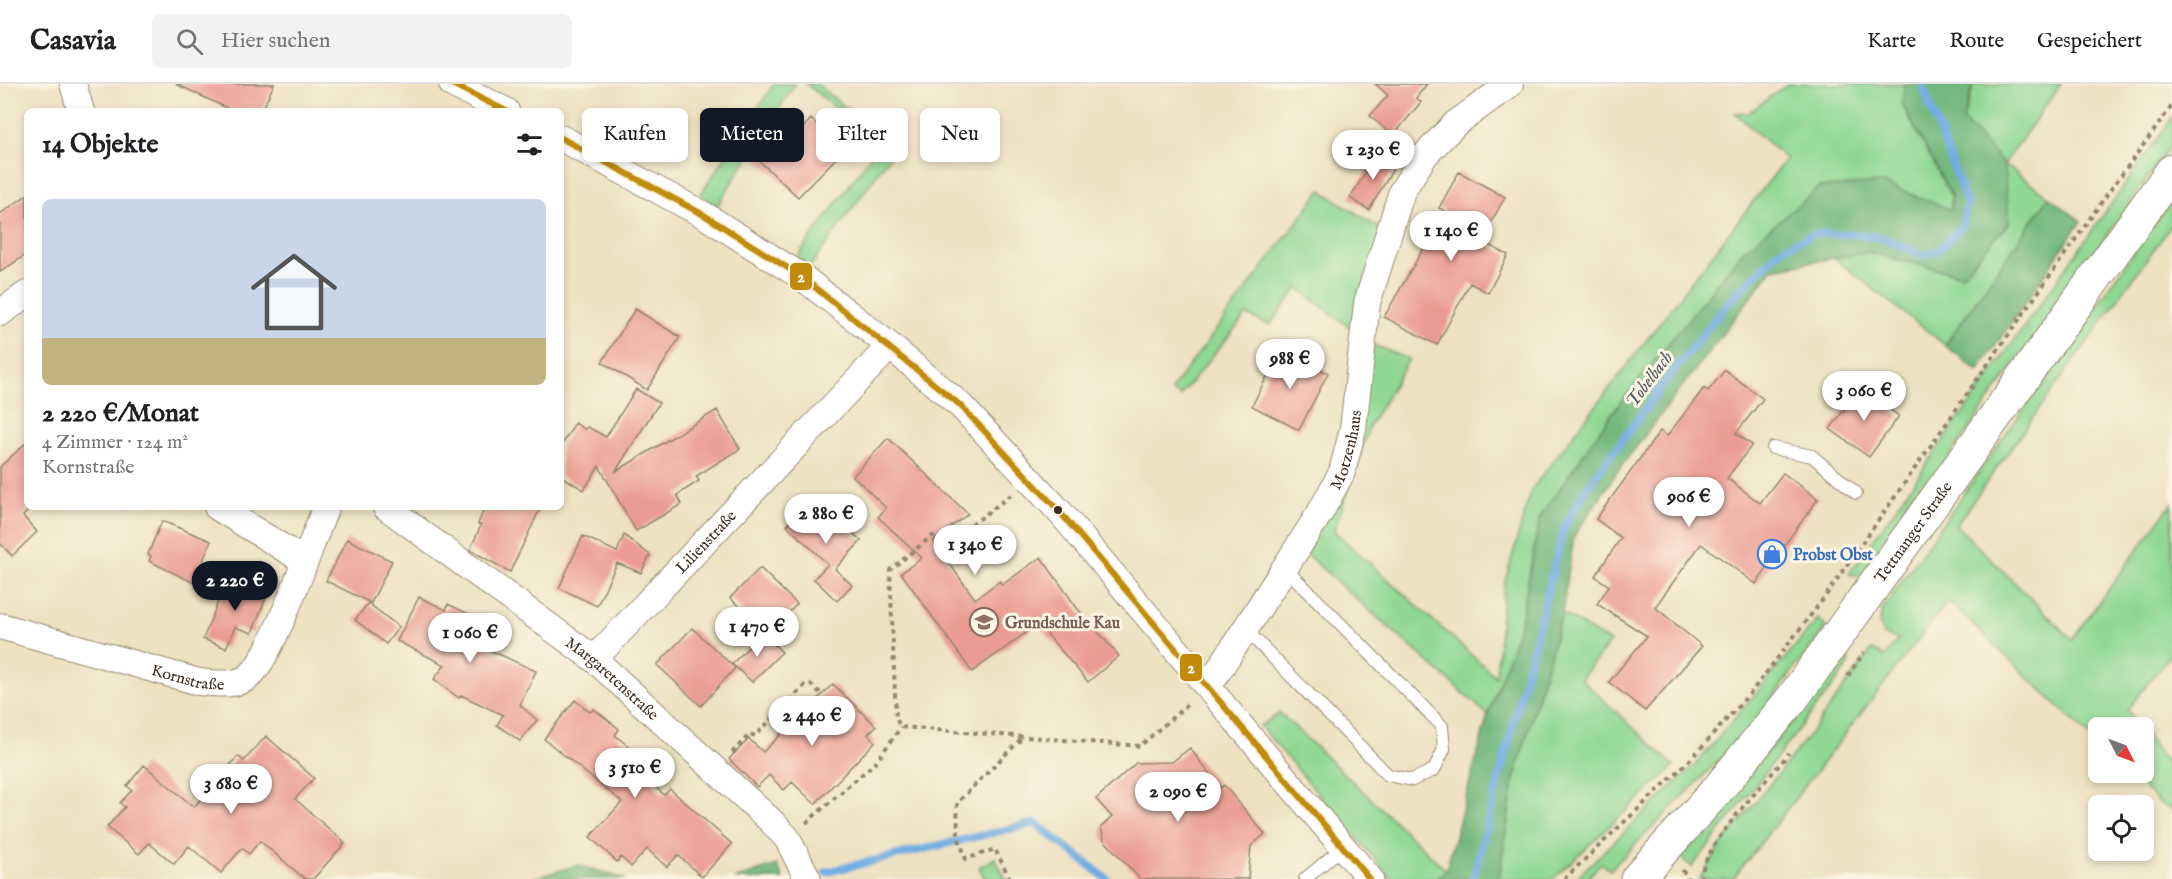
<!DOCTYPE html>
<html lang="de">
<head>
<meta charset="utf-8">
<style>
  :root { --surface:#fff; --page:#f2f2f2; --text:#202124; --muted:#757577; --line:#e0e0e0; --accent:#111827 }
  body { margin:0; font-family:"IM FELL English",serif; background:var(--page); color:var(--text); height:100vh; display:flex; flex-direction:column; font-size:22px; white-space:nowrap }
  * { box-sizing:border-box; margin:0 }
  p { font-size:20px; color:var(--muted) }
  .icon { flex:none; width:33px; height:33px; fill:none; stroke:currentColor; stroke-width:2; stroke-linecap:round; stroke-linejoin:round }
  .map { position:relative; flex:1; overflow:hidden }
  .drawer { position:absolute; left:24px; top:24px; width:540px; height:402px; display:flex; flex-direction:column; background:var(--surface); border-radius:9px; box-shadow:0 3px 9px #0003 }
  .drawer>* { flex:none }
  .hud { position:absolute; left:582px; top:24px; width:570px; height:54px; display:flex; gap:12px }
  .needle { width:39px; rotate:132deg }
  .fabs { position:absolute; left:2088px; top:633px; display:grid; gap:12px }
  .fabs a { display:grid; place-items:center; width:66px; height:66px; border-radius:9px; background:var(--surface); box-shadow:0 3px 9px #0003; font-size:30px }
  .price { position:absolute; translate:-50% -51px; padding:0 14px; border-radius:21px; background:#fff; color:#222; font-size:20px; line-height:39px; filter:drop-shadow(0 2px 3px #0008) }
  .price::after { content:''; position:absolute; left:50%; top:36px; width:18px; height:14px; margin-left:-9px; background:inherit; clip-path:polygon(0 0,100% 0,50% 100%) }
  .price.on { background:var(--accent); color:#fff }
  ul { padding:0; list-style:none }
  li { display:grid; align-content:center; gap:12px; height:318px; padding:0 18px }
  li span { display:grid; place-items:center; height:186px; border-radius:9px; color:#555 }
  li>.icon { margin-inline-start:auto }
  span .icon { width:108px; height:108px; fill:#fffc; stroke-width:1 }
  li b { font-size:26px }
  h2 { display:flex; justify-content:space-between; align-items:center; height:72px; padding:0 18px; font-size:26px }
  .chip { padding:0 21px; border-radius:9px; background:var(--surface); box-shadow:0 3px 9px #0003; font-size:21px; line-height:54px }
  .chip.on { background:var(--accent); color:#fff }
  header { display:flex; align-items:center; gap:36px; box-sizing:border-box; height:84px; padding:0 30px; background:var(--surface); border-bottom:2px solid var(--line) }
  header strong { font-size:28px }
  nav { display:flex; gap:33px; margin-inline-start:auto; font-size:21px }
  .search { width:420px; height:54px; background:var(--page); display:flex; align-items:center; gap:15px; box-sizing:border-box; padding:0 21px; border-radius:9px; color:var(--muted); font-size:22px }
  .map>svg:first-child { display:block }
  .green { fill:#8fd893; stroke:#658158; stroke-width:1.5 }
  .forest { fill:#73b87d; stroke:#57714e; stroke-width:1.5 }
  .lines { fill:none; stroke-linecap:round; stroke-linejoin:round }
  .stream { stroke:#71ace2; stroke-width:8 }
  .building { fill:#eb9c92 }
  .lane-casing { stroke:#94866f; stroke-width:14 }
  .street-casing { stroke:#94866f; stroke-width:28 }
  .secondary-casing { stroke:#94866f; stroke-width:35 }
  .path { stroke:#94866f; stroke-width:4; stroke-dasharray:4.5 4.5; stroke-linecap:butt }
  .lane { stroke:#fff; stroke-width:12 }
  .street { stroke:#fff; stroke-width:26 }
  .secondary { stroke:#fff; stroke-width:33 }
  .bus-1-casing { stroke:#fcf5e5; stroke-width:10 }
  .bus-1 { stroke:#c18b09; stroke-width:6 }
  .bus-dot { fill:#3b2a1e; stroke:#fcf5e5; stroke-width:2 }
  .labels { text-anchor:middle; stroke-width:6; stroke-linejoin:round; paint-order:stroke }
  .street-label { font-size:16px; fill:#3b2a1e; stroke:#fcf5e5 }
  .shop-label { font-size:16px; font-weight:bold; fill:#366cbe; stroke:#fcf5e5; text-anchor:start }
  .education-label { font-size:16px; font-weight:bold; fill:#785e54; stroke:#fcf5e5; text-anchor:start }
  .water-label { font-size:18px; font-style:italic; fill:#4e5863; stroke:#fcf5e5 }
  .line-badge { stroke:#fcf5e5; stroke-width:2 }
  .badge-label { font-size:16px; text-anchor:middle; font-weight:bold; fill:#fff }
</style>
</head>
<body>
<header>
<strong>Casavia</strong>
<div class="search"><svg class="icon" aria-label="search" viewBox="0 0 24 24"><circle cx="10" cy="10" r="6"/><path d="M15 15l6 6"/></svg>Hier suchen</div>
<nav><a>Karte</a><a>Route</a><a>Gespeichert</a></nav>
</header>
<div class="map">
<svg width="2172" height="795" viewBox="0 0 2172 795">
  <rect width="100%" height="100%" fill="#fcf5e5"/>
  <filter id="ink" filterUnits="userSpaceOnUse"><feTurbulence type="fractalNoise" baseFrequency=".0167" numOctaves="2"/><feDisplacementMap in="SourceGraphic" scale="12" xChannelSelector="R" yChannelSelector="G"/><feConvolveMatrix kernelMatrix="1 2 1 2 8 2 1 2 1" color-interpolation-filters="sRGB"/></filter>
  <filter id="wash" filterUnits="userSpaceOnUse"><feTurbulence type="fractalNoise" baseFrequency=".008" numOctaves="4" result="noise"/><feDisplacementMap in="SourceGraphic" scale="24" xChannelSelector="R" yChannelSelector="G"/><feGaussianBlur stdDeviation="1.35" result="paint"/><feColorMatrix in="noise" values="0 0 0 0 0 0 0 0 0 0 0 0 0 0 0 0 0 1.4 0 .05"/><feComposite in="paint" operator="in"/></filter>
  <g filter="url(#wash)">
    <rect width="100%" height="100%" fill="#ede1c0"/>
    <!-- green -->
    <path class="green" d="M774 0H795L717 122 700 111Z
      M806 0H817L895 65 810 183 797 173 880 59Z
      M1788 0H1905L1902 20 1951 112 1952 127 1883 99 1744 166 1610 332 1540 433 1520 541 1488 631 1307 471 1374 261 1409 275 1370 341 1334 447 1496 593 1504 502 1531 406 1786 75 1735 29H1748Z
      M1974 0H2061L2004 80 2049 113 1945 261 1834 174 1868 168 1962 191 2004 80 1963 36Z
      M2172 34V60L1863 493 1849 490Z
      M1321 106 1389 151 1360 251 1298 204 1270 241 1246 231 1180 312 1171 306Z
      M2172 115V140L1956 441 2072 555 2172 419V569L2127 626 2140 643 2098 644V660L1948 517 1733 795H1699L1723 759 1803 659 1872 566 1885 573 1898 555 1883 551 1879 539 1883 524Z
      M1562 529 1610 558 1581 595 1674 682 1553 795H1499L1514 696Z
      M1818 535 1826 543 1746 649 1610 786 1601 779 1587 795H1575L1697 679Z
      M1848 569 1849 581 1692 783 1681 774Z
      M1280 629 1446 786 1436 795H1392L1260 642Z
      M2144 648 2172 686V726L2162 721 2128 689 2144 688Z
      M995 774 1006 795H985L979 783Z"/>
    <!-- forest -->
    <path class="forest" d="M1905 0H1974L1963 36 2004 80 2009 139 1962 191 1868 168 1772 185 1620 384 1574 452 1562 529 1514 696 1499 795H1436L1446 786 1488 631 1520 541 1540 433 1610 332 1744 166 1820 103 1883 99 1951 126V111L1902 20Z
      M2049 113 2081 137 1978 287 1945 261Z
      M578 781 625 795H529Z
      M777 781 783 795H735Z"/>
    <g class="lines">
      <!-- stream -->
      <path class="stream" d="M826 788 1035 739 1107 795
        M1473 795 1564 444 1586 405 1666 297 1726 221 1781 165 1813 150H1850L1884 154 1923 171 1938 167 1962 142 1967 120 1922 0"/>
    </g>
    <g id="blocks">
      <!-- building -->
      <path class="building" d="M176 0H274L262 27H233Z
        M1375 0H1427L1416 14 1421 18 1393 52 1370 32 1388 11Z
        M811 35 844 66 798 113 753 71 778 45 790 57Z
        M1378 68 1396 80 1369 126 1350 114Z
        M1459 88 1505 113 1481 157 1508 171 1488 209 1470 199 1437 261 1384 233 1445 127 1439 124Z
        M27 111V170L0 188V130Z
        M635 225 680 253 647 306 602 278Z
        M1281 265 1328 289 1299 346 1252 322Z
        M1725 286 1763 315 1736 349 1752 361 1727 394 1760 419 1783 389 1818 415 1756 500 1701 460 1655 523 1702 562 1645 627 1609 598 1647 552 1597 520 1609 502 1595 492 1621 454 1596 435 1660 347 1667 352 1704 304 1708 307Z
        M1860 304 1899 332 1869 373 1830 345Z
        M636 305 659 319 615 388 717 326 740 365 696 392 699 397 677 411 682 420 636 447 599 382 584 406 561 392V362L575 339 584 345 588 343 606 353Z
        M888 354 968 430 933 457 975 515 1000 497 1002 501 1041 473 1077 524 1119 572 1088 598 1038 540 972 588 901 489 922 474 878 433 886 424 853 392Z
        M27 358V428L23 432 37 448 12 472 0 459V383Z
        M814 420 824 430 828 426 861 457 835 485 852 501 837 517 814 495 828 480 787 442 805 422 809 426Z
        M485 423H541L510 488 470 466 481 441 478 440Z
        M162 437 211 457 194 499 149 477 151 472 148 470Z
        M624 451 650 471 641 489 617 479 597 522 559 504 583 452 617 468Z
        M347 455 392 477 371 519 326 497Z
        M760 484 797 520 768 550 730 514Z
        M228 493 268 509 252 549 235 543 226 564 203 555Z
        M419 513 446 526 448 520 475 533 465 555 536 587 520 621 537 636 520 657 497 641 503 631 461 611 459 614 434 595 445 581 397 557Z
        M368 519 399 543 386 560 355 536Z
        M692 544 735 584 701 622 657 581Z
        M762 549 782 568 752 598 732 580Z
        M833 600 876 642 868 650 875 658 815 720 792 698 784 706 769 691 757 703 729 675 749 655 763 668Z
        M575 616 590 628 594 625 619 645 615 651 628 662 621 671 664 711 670 705 732 760 702 793 678 771 667 783 647 765 631 783 621 773 617 778 590 753 622 718 544 655Z
        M266 652 314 694 295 715 345 759 313 795H305L260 757 249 770 242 764 221 789 189 762 174 780 149 759 139 770 107 743 125 723 120 719 132 706 127 702 144 681 194 723 238 672 244 677Z
        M1190 664 1220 704 1224 701 1265 750 1251 762 1248 795H1140L1104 756 1101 743 1112 733 1096 715 1136 679 1172 678Z"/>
    </g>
  </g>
  <g filter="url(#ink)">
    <use href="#blocks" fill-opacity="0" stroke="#94866f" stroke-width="1.5"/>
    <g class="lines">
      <!-- lane casing -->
      <g class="lane-casing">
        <path id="lane" d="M1773 364 1812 372 1856 409
          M1244 544 1388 691 1412 696 1434 686 1444 665 1442 642 1285 484
          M1305 795 1343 763"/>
      </g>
      <!-- street casing -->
      <g class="street-casing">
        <g id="street">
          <path d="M73 0 81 27"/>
          <path d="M452 0 506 27"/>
          <path d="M561 54 704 131 802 193 890 262 960 321 1059 427 1370 795"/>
          <path d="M0 229 27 210"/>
          <path d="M217 423 303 476"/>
          <path id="s1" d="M386 423 594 575 771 737 787 754 808 795"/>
          <path id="s2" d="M0 542 199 598C214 599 234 603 248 593 272 576 312 456 326 423"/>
          <path id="s3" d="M594 575 890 262"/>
          <path id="s4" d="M1208 603 1320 429 1342 388 1353 345 1367 219 1402 107 1425 71 1455 40 1510 0"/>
        </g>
      </g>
      <!-- secondary casing -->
      <g class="secondary-casing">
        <g id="secondary">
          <path id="s5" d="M1637 795 1719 704 1792 615 2172 87"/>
        </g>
      </g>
      <!-- path -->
      <path class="path" d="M1011 411 957 452H932L890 486 896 635 901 643 1140 662 1189 619
        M1848 592 1864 568
        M732 669 750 650 755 652 805 601 810 600 823 611
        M806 739 876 678 901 643
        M1682 786 1689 795
        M1010 795 995 765 966 775 958 752 957 719 1023 653
        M1564 795 1690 676 1752 607 1824 514 2103 116 2172 22
        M1701 795C1703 760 1766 699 1789 669"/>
      <!-- lane -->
      <use href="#lane" class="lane"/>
      <!-- street -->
      <use href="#street" class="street"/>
      <!-- secondary -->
      <use href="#secondary" class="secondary"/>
      <!-- bus-1 casing -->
      <g class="bus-1-casing">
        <path id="bus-1" d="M452 0 506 27
          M561 54 704 131 802 193 960 321 1059 427 1370 795"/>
      </g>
      <!-- bus-1 -->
      <use href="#bus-1" class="bus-1"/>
    </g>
  </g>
  <!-- icons -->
  <defs>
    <g id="shop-ring" transform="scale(1.5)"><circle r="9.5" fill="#fcf5e5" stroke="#3f7fe0" stroke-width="1.5"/><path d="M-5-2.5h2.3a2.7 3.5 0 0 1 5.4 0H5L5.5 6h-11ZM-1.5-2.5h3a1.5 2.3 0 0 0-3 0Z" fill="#3f7fe0"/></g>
    <g id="school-ring" transform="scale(1.5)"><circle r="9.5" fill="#fcf5e5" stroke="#8d6e63" stroke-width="1.5"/><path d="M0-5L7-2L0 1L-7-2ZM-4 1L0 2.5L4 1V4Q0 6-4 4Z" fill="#8d6e63"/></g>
  </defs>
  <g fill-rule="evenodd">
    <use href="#shop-ring" x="1772" y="470"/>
    <use href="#school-ring" x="984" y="538"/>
  </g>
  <!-- markers -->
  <circle class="bus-dot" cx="1058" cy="426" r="5"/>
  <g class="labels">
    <!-- street labels -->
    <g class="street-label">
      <text dy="6" stroke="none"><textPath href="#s4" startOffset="276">Motzenhaus</textPath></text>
      <text dy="6" stroke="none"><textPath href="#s5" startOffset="444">Tettnanger Straße</textPath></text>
      <text dy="6" stroke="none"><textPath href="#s3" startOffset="162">Lilienstraße</textPath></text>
      <text dy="6" stroke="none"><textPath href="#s2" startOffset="195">Kornstraße</textPath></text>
      <text dy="6" stroke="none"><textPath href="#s1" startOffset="284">Margaretenstraße</textPath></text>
    </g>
    <!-- shop labels -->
    <g class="shop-label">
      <text x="1793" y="476">Probst Obst</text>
    </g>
    <!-- education labels -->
    <g class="education-label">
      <text x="1005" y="544">Grundschule Kau</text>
    </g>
    <!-- water labels -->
    <g class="water-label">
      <text transform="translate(1649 295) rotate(-53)" y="6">Tobelbach</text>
    </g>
  </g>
  <g class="line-badge">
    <rect x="789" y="178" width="24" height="29" rx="6" fill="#c18b09"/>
    <rect x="1179" y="569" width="24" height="29" rx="6" fill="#c18b09"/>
  </g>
  <g class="badge-label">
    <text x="801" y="198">2</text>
    <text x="1191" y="589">2</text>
  </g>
</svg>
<div class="fabs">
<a><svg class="needle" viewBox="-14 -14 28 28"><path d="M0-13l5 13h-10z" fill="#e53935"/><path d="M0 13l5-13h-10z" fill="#757577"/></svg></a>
<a><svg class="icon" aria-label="locate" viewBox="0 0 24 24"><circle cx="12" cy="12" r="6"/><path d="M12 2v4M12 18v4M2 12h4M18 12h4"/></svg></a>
</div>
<b class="price" style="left:1373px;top:97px">1 230 €</b>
<b class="price" style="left:1451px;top:178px">1 140 €</b>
<b class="price" style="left:1290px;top:306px">988 €</b>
<b class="price" style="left:1864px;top:338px">3 060 €</b>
<b class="price" style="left:1689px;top:444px">906 €</b>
<b class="price" style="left:826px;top:461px">2 880 €</b>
<b class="price" style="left:975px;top:492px">1 340 €</b>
<b class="price on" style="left:235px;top:528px">2 220 €</b>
<b class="price" style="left:757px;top:574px">1 470 €</b>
<b class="price" style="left:470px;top:580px">1 060 €</b>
<b class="price" style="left:812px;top:663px">2 440 €</b>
<b class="price" style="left:635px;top:715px">3 510 €</b>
<b class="price" style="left:231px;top:731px">3 680 €</b>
<b class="price" style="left:1178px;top:739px">2 090 €</b>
<div class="hud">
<a class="chip">Kaufen</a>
<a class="chip on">Mieten</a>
<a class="chip">Filter</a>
<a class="chip">Neu</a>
</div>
<section class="drawer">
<h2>14 Objekte<svg class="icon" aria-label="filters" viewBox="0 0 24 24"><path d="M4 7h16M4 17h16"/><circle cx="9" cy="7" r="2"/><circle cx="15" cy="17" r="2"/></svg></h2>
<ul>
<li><span style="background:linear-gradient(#c9d6e8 75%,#c2b280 0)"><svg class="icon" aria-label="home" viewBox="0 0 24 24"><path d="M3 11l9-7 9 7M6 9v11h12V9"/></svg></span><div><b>2 220 €/Monat</b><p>4 Zimmer · 124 m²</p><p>Kornstraße</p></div></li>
</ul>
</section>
</div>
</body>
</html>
